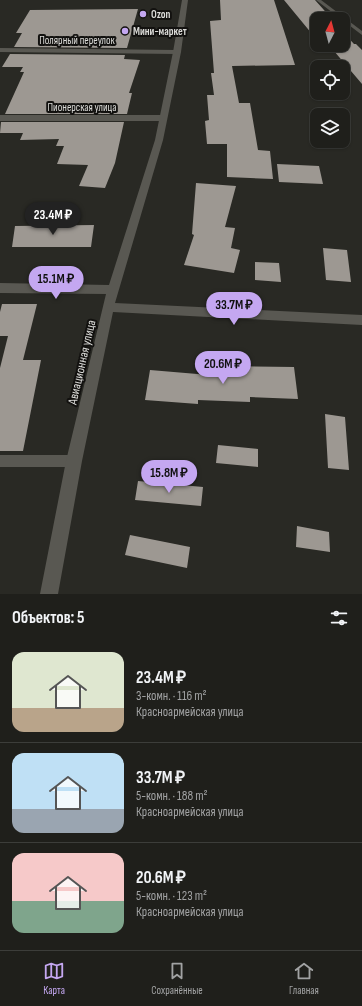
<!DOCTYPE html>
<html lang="ru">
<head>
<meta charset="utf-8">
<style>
  :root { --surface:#1f1f1b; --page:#2c2c28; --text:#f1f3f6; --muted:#a1a2a3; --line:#3c3d3a; --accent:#c4a7f1 }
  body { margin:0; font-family:"Sofia Sans Condensed",sans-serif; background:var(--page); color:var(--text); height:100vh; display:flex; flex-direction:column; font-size:15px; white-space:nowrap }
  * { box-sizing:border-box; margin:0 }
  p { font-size:13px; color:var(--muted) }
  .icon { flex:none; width:22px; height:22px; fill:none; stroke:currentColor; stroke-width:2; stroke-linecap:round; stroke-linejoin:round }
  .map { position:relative; height:594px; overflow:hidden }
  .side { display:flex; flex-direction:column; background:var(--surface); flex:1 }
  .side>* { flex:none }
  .needle { width:26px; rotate:6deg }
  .controls { position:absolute; left:310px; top:12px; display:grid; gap:8px }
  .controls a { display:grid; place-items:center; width:40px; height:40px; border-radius:8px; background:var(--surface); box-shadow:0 1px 3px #0004,0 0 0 1px var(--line); font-size:20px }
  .price { position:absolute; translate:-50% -34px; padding:0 9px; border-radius:14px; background:var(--accent); color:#111; font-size:13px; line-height:26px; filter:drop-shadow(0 1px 2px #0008) }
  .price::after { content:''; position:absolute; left:50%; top:24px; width:12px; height:9px; margin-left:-6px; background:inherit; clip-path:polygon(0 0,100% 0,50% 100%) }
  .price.on { background:#222; color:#fff }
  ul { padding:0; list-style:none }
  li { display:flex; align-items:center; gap:12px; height:100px; padding:0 12px }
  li+li { border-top:1px solid var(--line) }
  li span { display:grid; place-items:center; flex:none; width:112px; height:80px; border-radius:12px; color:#555 }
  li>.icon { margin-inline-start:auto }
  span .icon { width:48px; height:48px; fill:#fffc; stroke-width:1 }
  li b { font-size:17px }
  h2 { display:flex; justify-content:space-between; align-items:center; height:48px; padding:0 12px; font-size:17px }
  .tabs { display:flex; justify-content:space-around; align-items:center; height:56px; border-top:1px solid var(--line); background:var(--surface); font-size:11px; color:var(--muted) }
  .tabs a { display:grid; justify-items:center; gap:2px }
  .tabs .on { color:var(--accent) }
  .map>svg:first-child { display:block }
  .building { fill:#9d9892 }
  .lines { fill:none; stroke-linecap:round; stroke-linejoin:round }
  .lane { fill:#595852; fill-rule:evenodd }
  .street { fill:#595852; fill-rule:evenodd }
  .secondary { fill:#595852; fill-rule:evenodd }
  .poi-dot { fill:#c4a7f1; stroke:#12110f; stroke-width:1.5 }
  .labels { text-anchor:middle; stroke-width:4; stroke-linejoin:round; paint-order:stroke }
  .far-poi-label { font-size:11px; font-weight:bold; fill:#dbdbd8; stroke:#12110f; text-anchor:start }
  .far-street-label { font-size:11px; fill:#dbdbd8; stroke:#12110f }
  .street-label { font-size:13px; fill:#dbdbd8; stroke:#12110f }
</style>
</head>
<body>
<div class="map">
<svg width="362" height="594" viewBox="0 0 362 594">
  <rect width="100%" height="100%" fill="#292924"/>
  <!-- building -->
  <path class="building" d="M220 0H274L295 65 232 66 239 103H250L258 150 270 151 273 179 227 177V144H207L205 121 209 120 207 95H214L211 73H214L210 21 221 20Z
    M284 0H315L332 19H317V40Z
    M138 9 127 48 14 47 22 33H16L30 10Z
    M343 32 354 44H356L362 50V84L334 51 328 52 322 45H343Z
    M10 54 125 55 124 59 140 60 129 93H132L127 114H5L24 72H20L23 67H2Z
    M1 122H124L115 163 105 188 79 186 88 165 57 164 64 146H56L59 139 20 140 23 133H0Z
    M277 164 319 166 323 184 279 182Z
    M196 183 236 186 225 227 235 228 231 248 240 250 234 273 184 265 194 235 192 234Z
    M94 225 91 247H12L15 226Z
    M323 248 347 250 351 282 326 280Z
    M255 262 279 263 281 282 255 280Z
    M2 304H37L23 360H41L23 451H0V368L8 336H0V312Z
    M221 366 294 367 298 399 250 397V402L198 400V404L145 400 150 370 221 376Z
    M325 414 345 417 349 470 328 468Z
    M218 445 258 449V467L216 463Z
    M138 481 203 487 201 506 135 500Z
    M297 526 329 532 330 552 296 547Z
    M130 535 190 547 187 568 125 555Z"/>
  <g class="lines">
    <!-- lane -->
    <path class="lane" d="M316 0H321L362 31V35Z
      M0 455H74L78 457 80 461 78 465 74 467H0Z"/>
    <!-- street -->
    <path class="street" d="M0 48 177 50 181 52 177 54 0 52Z
      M0 115H163L167 118 163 121H0Z"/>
    <!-- secondary -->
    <path class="secondary" d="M182 0H188L181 52 163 140 115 303 362 315V325L113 312 82 461 58 594H40L66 461 106 294 0 293V283L109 285 155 140 173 52Z"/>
  </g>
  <!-- markers -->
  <g class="poi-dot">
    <circle cx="143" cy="14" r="4"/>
    <circle cx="125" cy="31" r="4"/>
  </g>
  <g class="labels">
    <!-- far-poi labels -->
    <g class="far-poi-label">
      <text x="151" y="18">Ozon</text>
      <text x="133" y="35">Мини-маркет</text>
    </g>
    <!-- far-street labels -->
    <g class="far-street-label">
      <text x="77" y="44">Полярный переулок</text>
      <text x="82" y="111">Пионерская улица</text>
    </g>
    <!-- street labels -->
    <g class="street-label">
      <text transform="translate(81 362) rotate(-77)" y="5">Авиационная улица</text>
    </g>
  </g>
</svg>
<div class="controls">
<a><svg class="needle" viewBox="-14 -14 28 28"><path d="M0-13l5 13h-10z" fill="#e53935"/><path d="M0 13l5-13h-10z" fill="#a1a2a3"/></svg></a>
<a><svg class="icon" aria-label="locate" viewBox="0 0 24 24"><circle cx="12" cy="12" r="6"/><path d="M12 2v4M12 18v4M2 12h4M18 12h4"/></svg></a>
<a><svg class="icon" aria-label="layers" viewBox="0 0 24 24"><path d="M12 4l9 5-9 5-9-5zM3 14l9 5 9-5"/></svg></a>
</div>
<b class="price on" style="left:53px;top:236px">23.4M ₽</b>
<b class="price" style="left:56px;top:300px">15.1M ₽</b>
<b class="price" style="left:234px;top:326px">33.7M ₽</b>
<b class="price" style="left:223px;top:385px">20.6M ₽</b>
<b class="price" style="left:169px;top:494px">15.8M ₽</b>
</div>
<section class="side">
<h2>Объектов: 5<svg class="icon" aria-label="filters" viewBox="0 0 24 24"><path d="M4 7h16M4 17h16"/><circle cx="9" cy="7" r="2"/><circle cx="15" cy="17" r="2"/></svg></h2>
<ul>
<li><span style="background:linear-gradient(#dfe7d0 70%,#b9a48a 0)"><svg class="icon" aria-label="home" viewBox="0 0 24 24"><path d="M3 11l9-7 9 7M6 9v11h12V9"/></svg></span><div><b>23.4M ₽</b><p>3-комн. · 116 m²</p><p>Красноармейская улица</p></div></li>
<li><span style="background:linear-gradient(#bfe0f5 70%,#9aa5b1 0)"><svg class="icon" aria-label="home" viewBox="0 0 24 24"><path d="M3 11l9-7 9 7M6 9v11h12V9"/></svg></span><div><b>33.7M ₽</b><p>5-комн. · 188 m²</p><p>Красноармейская улица</p></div></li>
<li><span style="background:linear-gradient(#f6c9c9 60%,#7fa58c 0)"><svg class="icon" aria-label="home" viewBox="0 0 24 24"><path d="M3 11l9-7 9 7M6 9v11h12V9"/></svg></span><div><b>20.6M ₽</b><p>5-комн. · 123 m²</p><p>Красноармейская улица</p></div></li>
</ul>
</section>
<nav class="tabs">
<a class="on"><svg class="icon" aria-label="map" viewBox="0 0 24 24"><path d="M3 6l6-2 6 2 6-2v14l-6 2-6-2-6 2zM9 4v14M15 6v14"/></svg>Карта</a>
<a><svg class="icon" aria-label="saved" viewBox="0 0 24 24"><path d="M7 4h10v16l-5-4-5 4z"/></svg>Сохранённые</a>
<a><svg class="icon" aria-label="home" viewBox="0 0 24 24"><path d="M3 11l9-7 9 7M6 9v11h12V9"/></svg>Главная</a>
</nav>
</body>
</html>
